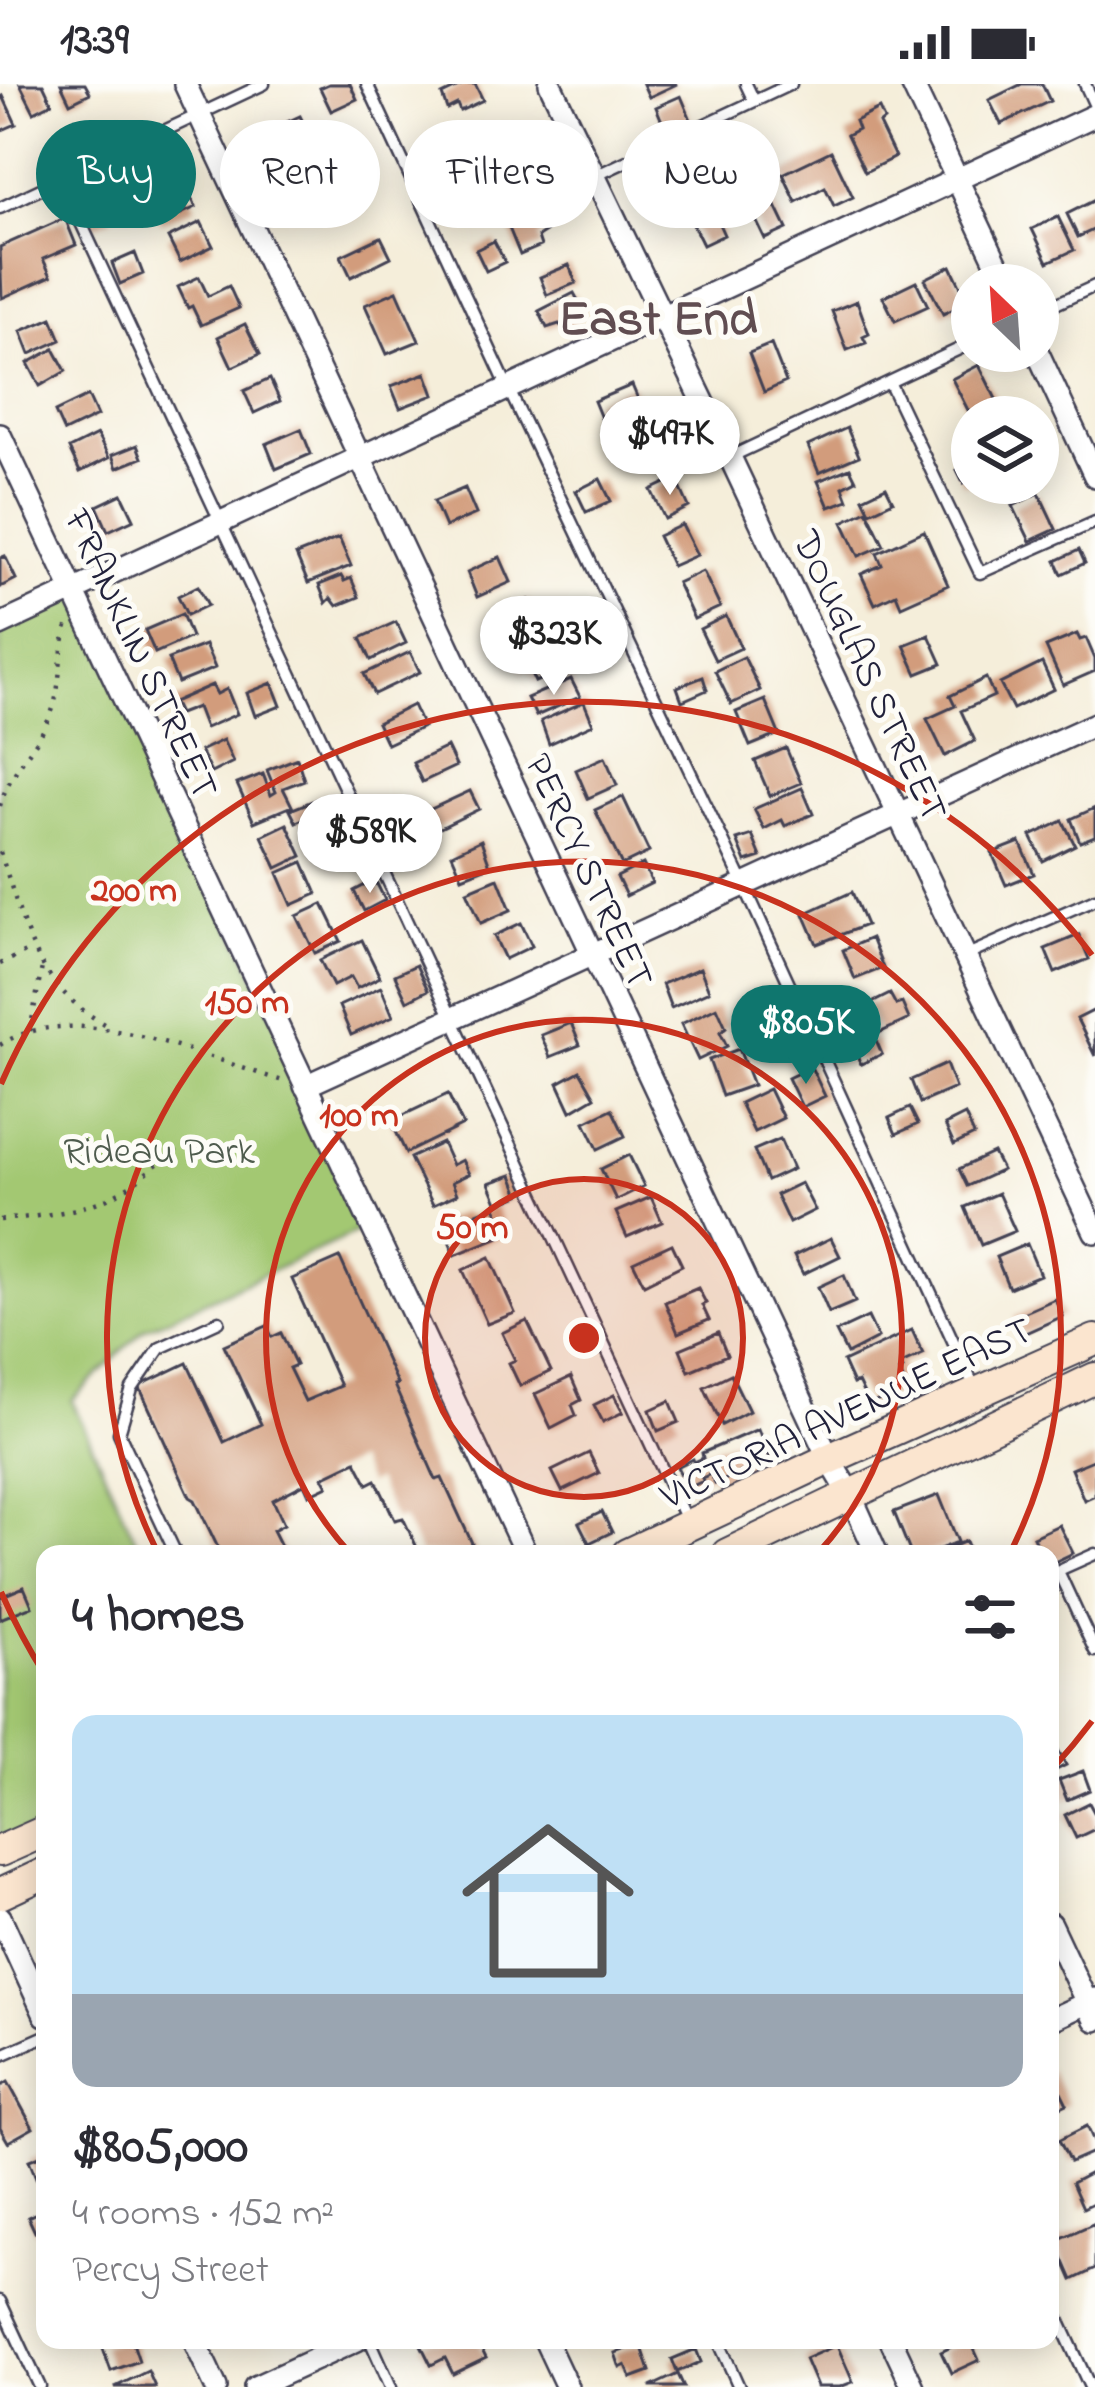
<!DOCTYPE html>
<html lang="en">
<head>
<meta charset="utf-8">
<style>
  :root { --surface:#fff; --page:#f2f2f3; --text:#2b2b33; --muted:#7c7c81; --accent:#0f766e }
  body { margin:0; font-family:"Indie Flower",sans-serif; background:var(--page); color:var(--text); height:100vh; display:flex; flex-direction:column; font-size:45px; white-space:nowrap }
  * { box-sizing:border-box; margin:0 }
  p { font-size:39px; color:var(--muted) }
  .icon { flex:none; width:66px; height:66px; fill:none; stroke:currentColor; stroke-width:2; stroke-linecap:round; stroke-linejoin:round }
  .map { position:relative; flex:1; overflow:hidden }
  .side { position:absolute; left:36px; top:1461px; width:1023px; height:804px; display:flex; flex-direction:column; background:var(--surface); border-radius:24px; box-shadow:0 6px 30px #0003 }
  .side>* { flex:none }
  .top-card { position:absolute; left:36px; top:36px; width:1023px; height:108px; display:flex; gap:24px }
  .needle { width:78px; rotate:335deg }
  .tools { position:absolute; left:951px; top:180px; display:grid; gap:24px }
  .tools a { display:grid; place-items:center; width:108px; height:108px; border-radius:50%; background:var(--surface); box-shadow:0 6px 30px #0003; font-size:60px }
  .price { position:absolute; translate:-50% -102px; padding:0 27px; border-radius:42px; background:#fff; color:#222; font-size:39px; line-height:78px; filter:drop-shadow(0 3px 6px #0008) }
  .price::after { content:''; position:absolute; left:50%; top:72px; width:36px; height:27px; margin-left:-18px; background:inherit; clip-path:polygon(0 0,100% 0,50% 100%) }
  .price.on { background:var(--accent); color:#fff }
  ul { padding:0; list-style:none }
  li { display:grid; align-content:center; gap:24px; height:636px; padding:0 36px }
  li span { display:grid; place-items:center; height:372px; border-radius:24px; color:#555 }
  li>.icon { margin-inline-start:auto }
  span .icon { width:216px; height:216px; fill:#fffc; stroke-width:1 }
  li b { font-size:51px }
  h2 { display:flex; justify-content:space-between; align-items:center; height:144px; padding:0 36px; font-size:51px }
  .tag { padding:0 42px; border-radius:54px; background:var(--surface); box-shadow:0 6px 30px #0003; font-size:42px; line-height:108px }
  .tag.on { background:var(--accent); color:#fff }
  .status { display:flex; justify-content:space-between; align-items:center; height:84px; padding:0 60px; background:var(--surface); direction:ltr }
  .status svg { height:33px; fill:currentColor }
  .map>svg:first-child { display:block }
  .green { fill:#a3c872; stroke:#627556; stroke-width:3 }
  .building { fill:#d29c7b }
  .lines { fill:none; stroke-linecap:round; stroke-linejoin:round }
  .service-casing { stroke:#424153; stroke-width:15 }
  .minor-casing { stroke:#424153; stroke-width:26 }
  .secondary-casing { stroke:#424153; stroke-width:34 }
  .path { stroke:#424153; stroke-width:4.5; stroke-dasharray:3 9; stroke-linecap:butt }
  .service { stroke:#fff; stroke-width:10 }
  .minor { stroke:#fff; stroke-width:21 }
  .secondary { stroke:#fbe5cf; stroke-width:30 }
  .ring { fill:none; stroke:#c8321e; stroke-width:6 }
  .labels { text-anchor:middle; stroke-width:10; stroke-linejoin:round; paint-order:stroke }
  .street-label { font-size:39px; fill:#22223b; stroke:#fdfcf7 }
  .park-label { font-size:39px; fill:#4f5c4e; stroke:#fdfcf7 }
  .district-label { font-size:51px; font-weight:bold; fill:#604d51; stroke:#fdfcf7 }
  .centre { fill:#c8321e; stroke:#fdfcf7; stroke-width:6 }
  .ring-label { font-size:36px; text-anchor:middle; font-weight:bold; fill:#c8321e; stroke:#fdfcf7; stroke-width:10; stroke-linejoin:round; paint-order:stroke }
</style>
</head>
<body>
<div class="status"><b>13:39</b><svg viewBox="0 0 49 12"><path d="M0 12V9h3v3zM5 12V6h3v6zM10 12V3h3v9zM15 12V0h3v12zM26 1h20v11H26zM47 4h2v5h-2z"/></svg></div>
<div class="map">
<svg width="1095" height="2303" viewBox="0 0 1095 2303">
  <rect width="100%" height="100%" fill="#fdfcf7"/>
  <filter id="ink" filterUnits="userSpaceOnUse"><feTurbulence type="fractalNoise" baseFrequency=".00833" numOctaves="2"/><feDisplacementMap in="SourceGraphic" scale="24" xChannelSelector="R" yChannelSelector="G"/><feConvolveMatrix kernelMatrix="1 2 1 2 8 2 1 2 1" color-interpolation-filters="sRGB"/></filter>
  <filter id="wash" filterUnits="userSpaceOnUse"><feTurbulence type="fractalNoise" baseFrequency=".004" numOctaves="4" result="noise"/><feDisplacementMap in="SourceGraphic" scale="48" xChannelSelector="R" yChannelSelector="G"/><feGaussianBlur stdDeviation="2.7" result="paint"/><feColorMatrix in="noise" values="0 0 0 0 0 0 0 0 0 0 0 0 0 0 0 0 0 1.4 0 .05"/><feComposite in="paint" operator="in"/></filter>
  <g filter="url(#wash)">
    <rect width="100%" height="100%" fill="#f5eeda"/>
    <!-- green -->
    <path class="green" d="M74 507 372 1141 144 1245 72 1317 142 1470H45V1738L0 1764V541Z"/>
    <g id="blocks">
      <!-- building -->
      <path class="building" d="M20 0H43L52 19 34 28Z
        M61 0H85L90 9 70 19Z
        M329 0H350L357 15 331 27 320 4Z
        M465 0H475L483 16 460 27 457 20 447 25 442 11Z
        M643 0H677L649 13Z
        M1022 0H1042L1050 17 1001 40 989 16Z
        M3 12 16 40 0 47V14Z
        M681 12 694 43 669 54 656 23Z
        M879 25 884 36 879 40 895 73 865 88 847 51 858 45 855 37Z
        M300 32 313 58 282 72 270 46Z
        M507 40 516 60 483 76 474 56Z
        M831 67 853 113 834 122 825 103 796 118 783 90Z
        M513 79 528 111 505 121 490 90Z
        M178 80 187 97 145 117 137 100Z
        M344 97 352 118 315 134 307 113Z
        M187 106 196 123 161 139 153 122Z
        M464 108 473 127 451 137 442 118Z
        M101 110 112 135 94 142 83 117Z
        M1095 116V145L1078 153 1067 130Z
        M774 118 787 145 765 155 752 128Z
        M537 126 546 148 538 153 541 162 520 171 507 139Z
        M714 129 724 151 703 161 692 139Z
        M1058 133 1074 166 1048 178 1032 145Z
        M65 134 76 161 43 175 51 192 2 214 0 163Z
        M201 138 213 162 180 178 168 154Z
        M381 153 391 173 351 193 341 172Z
        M494 157 505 178 486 187 476 166Z
        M135 169 143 190 120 200 112 179Z
        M569 181 576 199 547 211 540 193Z
        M951 182 968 218 943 230 925 195Z
        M199 193 208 212 229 202 239 224 201 241 192 222 188 224 178 203Z
        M916 197 928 222 895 237 883 213Z
        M397 207 419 257 387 270 365 221Z
        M574 209 586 231 563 244 559 240 547 244 539 227Z
        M857 217 869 250 863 253 866 259 847 266 832 227Z
        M52 234 61 256 30 270 21 247Z
        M245 240 260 270 232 283 218 253Z
        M771 260 786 298 764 308 749 269Z
        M54 265 66 287 40 302 28 279Z
        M979 281 997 317 970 330 952 295Z
        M426 289 434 311 400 324 391 302Z
        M270 295 280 317 254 329 244 307Z
        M632 301 643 327 605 344 594 317Z
        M88 312 97 332 64 348 55 328Z
        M847 344 859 372 819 389 808 362Z
        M301 345 311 370 276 385 266 360Z
        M661 345 672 371 641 385 633 365 645 360 641 352Z
        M97 351 109 374 80 388 69 365Z
        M137 361 142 374 117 384 112 371Z
        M972 379V396L964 400 957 386Z
        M850 384 856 396 843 403 848 416 829 423 818 397Z
        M1038 385 1044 397 1011 413 1004 399H1038Z
        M676 394 689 423 665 435 651 406Z
        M600 395 611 417 586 428 576 407Z
        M886 403 893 417 870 428 863 414Z
        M465 404 476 430 445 443 434 417Z
        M1039 409 1056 445 1030 457 1013 422Z
        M122 410 134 435 108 447 97 422Z
        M867 426 884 461 859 472 843 438Z
        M682 441 697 471 672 482 658 452Z
        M924 447 948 501 901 522 896 510 875 520 861 490 882 481 877 469Z
        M339 454 351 482 308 499 296 471Z
        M1079 466 1085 479 1062 490 1056 477Z
        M5 472 16 495 0 503V474Z
        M500 473 511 498 477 513 467 488Z
        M703 487 720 523 694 535 677 499Z
        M341 492 344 497 351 494 359 513 337 522 331 514 326 519 319 501Z
        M198 502 208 521 187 531 178 512Z
        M529 516 540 537 503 555 492 534Z
        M182 530 191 553 155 569 145 546Z
        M726 532 741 564 715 576 700 545Z
        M396 538 406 559 371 576 361 554Z
        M1077 550 1080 556 1086 554 1095 575V587L1063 601 1046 563Z
        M929 551 942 580 917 590 904 561Z
        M551 553 565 585 535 598 529 585 522 588 514 569Z
        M205 561 215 584 178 599 168 575Z
        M410 568 420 588 374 610 364 590Z
        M744 573 760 606 731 620 715 587Z
        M1042 579 1054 605 1013 625 1000 600Z
        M703 593 707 606 682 617 677 603Z
        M986 594 994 612 961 627 975 657 945 672 927 635 955 622 950 612Z
        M571 595 580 613 536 632 527 614Z
        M272 599 281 622 255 632 247 609Z
        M212 601 217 610 227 605 237 630 205 644 197 623 179 630 173 618Z
        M765 616 779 650 750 662 736 628Z
        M584 618 593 640 549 660 541 637Z
        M413 621 423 643 387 660 377 639Z
        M223 656 233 678 211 689 200 667Z
        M447 663 456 682 422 698 413 679Z
        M786 664 801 699 770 712 755 677Z
        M605 673 617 701 588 714 576 686Z
        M297 674 304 696 283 704 292 722 254 738 237 700 263 690 271 711 276 708 267 686Z
        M802 704 813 730 785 742 782 736 764 745 754 725Z
        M470 707 479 725 436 746 427 727Z
        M623 713 649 768 622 781 595 726Z
        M315 716 321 727 296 738 290 726Z
        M1095 724V752L1080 758 1071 735Z
        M1063 737 1075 761 1043 777 1031 752Z
        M287 740 302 772 277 784 262 752Z
        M358 750 367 769 349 778 340 759Z
        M752 751 761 773 746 778 737 756Z
        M481 756 490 782 462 793 452 770Z
        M1020 758 1034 790 1006 801 992 769Z
        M303 778 317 810 292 821 278 789Z
        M643 780 652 799 626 812 617 793Z
        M498 794 511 826 481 839 467 807Z
        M375 796 385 816 364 827 354 807Z
        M852 808 866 841 817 860 804 830Z
        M323 820 341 857 315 869 297 832Z
        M521 839 532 862 505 875 494 852Z
        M1079 851 1089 875 1055 889 1045 865Z
        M871 854 883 884 855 895 843 866Z
        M362 856 380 893 357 904 351 893 333 902 320 876Z
        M416 881 428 906 407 917 395 891Z
        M700 884 709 907 671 924 662 900Z
        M381 903 393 932 351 951 339 922Z
        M890 910 896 921 902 919 909 935 879 949 866 922Z
        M717 923 726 943 720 948 727 962 698 976 681 940Z
        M1095 926V972L1077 935Z
        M571 939 580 961 550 973 541 951Z
        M876 956 882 970 861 980 854 966Z
        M739 965 753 1001 722 1012 709 976Z
        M946 980 955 1004 920 1019 911 996Z
        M811 983 825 1012 802 1023 788 994Z
        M580 987 595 1013 571 1027 558 999Z
        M769 1005 783 1034 754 1048 740 1019Z
        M448 1010 463 1041 406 1069 391 1037Z
        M910 1024 918 1040 896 1050 889 1034Z
        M612 1025 625 1052 598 1065 585 1038Z
        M965 1031 974 1051 954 1061 945 1041Z
        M780 1055 793 1085 767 1097 754 1066Z
        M442 1059 452 1081 462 1076 469 1090 452 1098 457 1110 433 1121 410 1074Z
        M993 1069 1002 1086 967 1102 959 1085Z
        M629 1071 644 1102 616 1116 601 1085Z
        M512 1091 520 1111 498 1120 489 1099Z
        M801 1099 815 1126 789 1139 776 1111Z
        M998 1109 1015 1147 981 1161 965 1123Z
        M651 1113 662 1138 627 1153 616 1128Z
        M495 1122 507 1150 455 1171 441 1137 463 1128 467 1133Z
        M831 1154 840 1172 803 1190 794 1172Z
        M672 1160 682 1181 644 1200 633 1178Z
        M1027 1160 1040 1191 1009 1204 996 1173Z
        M490 1173 515 1229 487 1240 463 1186Z
        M340 1174 397 1300 394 1301 436 1396 442 1394 477 1470H420L403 1434 395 1436 376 1396 368 1400 356 1377 323 1393 328 1402 309 1411 304 1400 273 1416 284 1440 273 1446 285 1470H221L195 1416 190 1413 139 1302 187 1279 224 1358 261 1340 224 1261 267 1242 272 1253 281 1249 296 1281 289 1284 305 1317 340 1302 292 1195Z
        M844 1191 855 1218 829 1229 818 1203Z
        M698 1204 706 1219 702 1221 709 1236 678 1249 665 1218Z
        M1055 1215 1063 1232 1023 1250 1014 1233Z
        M868 1233 878 1254 847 1270 836 1248Z
        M527 1237 551 1287 520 1302 509 1279 515 1276 502 1249Z
        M912 1246 923 1270 901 1280 903 1285 899 1287 907 1303 869 1321 858 1298 853 1300 843 1278Z
        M718 1249 727 1271 689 1287 680 1265Z
        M731 1290 749 1327 722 1341 704 1303Z
        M571 1293 581 1316 572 1321 576 1331 551 1344 535 1310Z
        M614 1311 623 1328 603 1338 594 1321Z
        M670 1317 679 1338 658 1347 650 1326Z
        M758 1345 770 1375 715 1400 711 1390 702 1394 703 1397 688 1404 677 1383 693 1375 694 1378 703 1374 702 1369Z
        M589 1369 599 1389 562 1407 552 1387Z
        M1095 1375V1411L1084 1416 1071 1385Z
        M939 1411 958 1458 927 1470H911L894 1428Z
        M602 1428 612 1448 589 1459 579 1439Z
        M1059 1441 1073 1469 1050 1480V1470H1041L1033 1453Z
        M966 1457 971 1470H936Z
        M24 1503 32 1522 0 1535V1513Z
        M1055 1660 1066 1681 1050 1689V1662Z
        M1083 1687 1090 1706 1067 1716 1059 1696Z
        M1089 1719 1095 1730V1745L1076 1754 1065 1731Z
        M1050 1985 1067 2020 1050 2028Z
        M8 1998 33 2044 8 2058 0 2044V2003Z
        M1087 2042 1095 2060V2067L1070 2078 1059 2056Z
        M45 2070V2104L41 2106 29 2076Z
        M1091 2089 1095 2097V2118L1083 2124 1072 2099Z
        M45 2125V2143L35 2148 28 2133Z
        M1095 2139V2185L1072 2196 1055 2157Z
        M118 2256H132L139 2277 111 2287 102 2262Z
        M431 2256H477L486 2274 453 2290 445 2274 431 2281 421 2261Z
        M966 2256H970L979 2276 951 2289 941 2268Z
        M641 2260 650 2287 631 2294 626 2281 620 2284 615 2269Z
        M837 2261 853 2298 840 2303H817L805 2275Z
        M696 2265 701 2278 677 2288 672 2275Z
        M148 2287 155 2303H115Z
        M678 2290 684 2303H650Z"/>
    </g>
  </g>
  <g filter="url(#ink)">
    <use href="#blocks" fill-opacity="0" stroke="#424153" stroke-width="3"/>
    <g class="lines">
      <!-- service casing -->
      <g class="service-casing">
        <path id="service" d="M367 0 508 304 744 801 976 1307
          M746 0 754 17
          M1085 0 1095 22
          M595 92 791 0
          M61 96 686 1436
          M0 124 264 0
          M1038 228 1095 202
          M889 298 980 489 1095 438
          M730 373 972 259
          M965 872 1095 815
          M176 1470 119 1349 132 1305 160 1264 219 1237
          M1058 1487 1095 1567
          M1050 1490 1095 1470
          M0 1972 45 1952
          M1050 2216 1090 2303
          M0 2217 40 2303
          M370 2256 391 2303
          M718 2256 739 2303"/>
      </g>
      <!-- minor casing -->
      <g class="minor-casing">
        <path id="minor" d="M185 0 829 1375 850 1410 877 1470
          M550 0 730 373 1095 1148
          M912 0 1007 201
          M1037 267 1095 392
          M0 351 526 1470
          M0 541 1095 31
          M305 1002 1095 640
          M0 1833 45 1931
          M1050 1840 1095 1936
          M1050 1936 1095 1915
          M194 2256 216 2303
          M545 2256 567 2303
          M891 2256 913 2303
          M255 2303 357 2256"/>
      </g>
      <!-- secondary casing -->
      <g class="secondary-casing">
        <path id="secondary" d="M627 1470 829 1375 1095 1256
          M727 1470 1095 1294
          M0 1767 45 1747
          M0 1810 45 1789"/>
      </g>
      <!-- path -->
      <path class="path" d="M0 722C9 686 37 665 50 632 63 603 57 570 68 540
        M0 768C26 844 33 902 111 944
        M0 880 32 865
        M30 947 42 883
        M0 961C76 912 204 974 283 997
        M0 1136C42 1132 86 1128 123 1106 143 1094 158 1077 179 1065"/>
      <!-- service -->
      <use href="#service" class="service"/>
      <!-- minor -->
      <use href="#minor" class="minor"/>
      <!-- secondary -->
      <use href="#secondary" class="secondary"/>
    </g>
  </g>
  <!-- distance rings -->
  <circle cx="584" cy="1254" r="159" fill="#c8321e" fill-opacity=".12"/>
  <g class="ring">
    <circle cx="584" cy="1254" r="159"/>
    <path d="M350 1469A318 318 0 1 1 818 1469"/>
    <path d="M157 1467A477 477 0 1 1 1011 1467"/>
    <path d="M1092 1637A636 636 0 0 1 1053 1684M45 1591A636 636 0 0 1 1 1508M1 1000A636 636 0 0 1 1092 871"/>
  </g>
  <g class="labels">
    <!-- street labels -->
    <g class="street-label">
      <text transform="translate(143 569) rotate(65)" y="14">FRANKLIN STREET</text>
      <text transform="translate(872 591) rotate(65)" y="14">DOUGLAS STREET</text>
      <text transform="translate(591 786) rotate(65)" y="14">PERCY STREET</text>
      <text transform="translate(845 1327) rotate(-25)" y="14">VICTORIA AVENUE EAST</text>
    </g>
    <!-- park labels -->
    <g class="park-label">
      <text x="159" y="1079">Rideau Park</text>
    </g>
    <!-- district labels -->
    <g class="district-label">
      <text x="658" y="250">East End</text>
    </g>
  </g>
  <circle cx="584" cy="1254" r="18" class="centre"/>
  <g class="ring-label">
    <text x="134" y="817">200 m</text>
    <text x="247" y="929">150 m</text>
    <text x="359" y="1042">100 m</text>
    <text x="472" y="1154">50 m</text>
  </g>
</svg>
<div class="tools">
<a><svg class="needle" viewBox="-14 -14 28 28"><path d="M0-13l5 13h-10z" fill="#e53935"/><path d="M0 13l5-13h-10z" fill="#7c7c81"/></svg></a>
<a><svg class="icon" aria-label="layers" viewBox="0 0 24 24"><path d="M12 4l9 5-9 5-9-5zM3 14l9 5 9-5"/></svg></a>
</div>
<b class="price" style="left:670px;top:414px">$497K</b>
<b class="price" style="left:554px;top:614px">$323K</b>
<b class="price" style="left:370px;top:812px">$589K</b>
<b class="price on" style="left:806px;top:1003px">$805K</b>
<div class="top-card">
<a class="tag on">Buy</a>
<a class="tag">Rent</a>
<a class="tag">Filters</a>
<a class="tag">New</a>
</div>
<section class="side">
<h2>4 homes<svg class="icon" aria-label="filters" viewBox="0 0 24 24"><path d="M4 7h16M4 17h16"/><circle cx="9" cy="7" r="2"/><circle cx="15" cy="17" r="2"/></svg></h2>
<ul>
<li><span style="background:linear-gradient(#bfe0f5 75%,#9aa5b1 0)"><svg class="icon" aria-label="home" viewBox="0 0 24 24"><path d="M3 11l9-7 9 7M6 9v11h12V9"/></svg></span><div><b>$805,000</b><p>4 rooms · 152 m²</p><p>Percy Street</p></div></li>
</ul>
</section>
</div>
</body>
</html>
